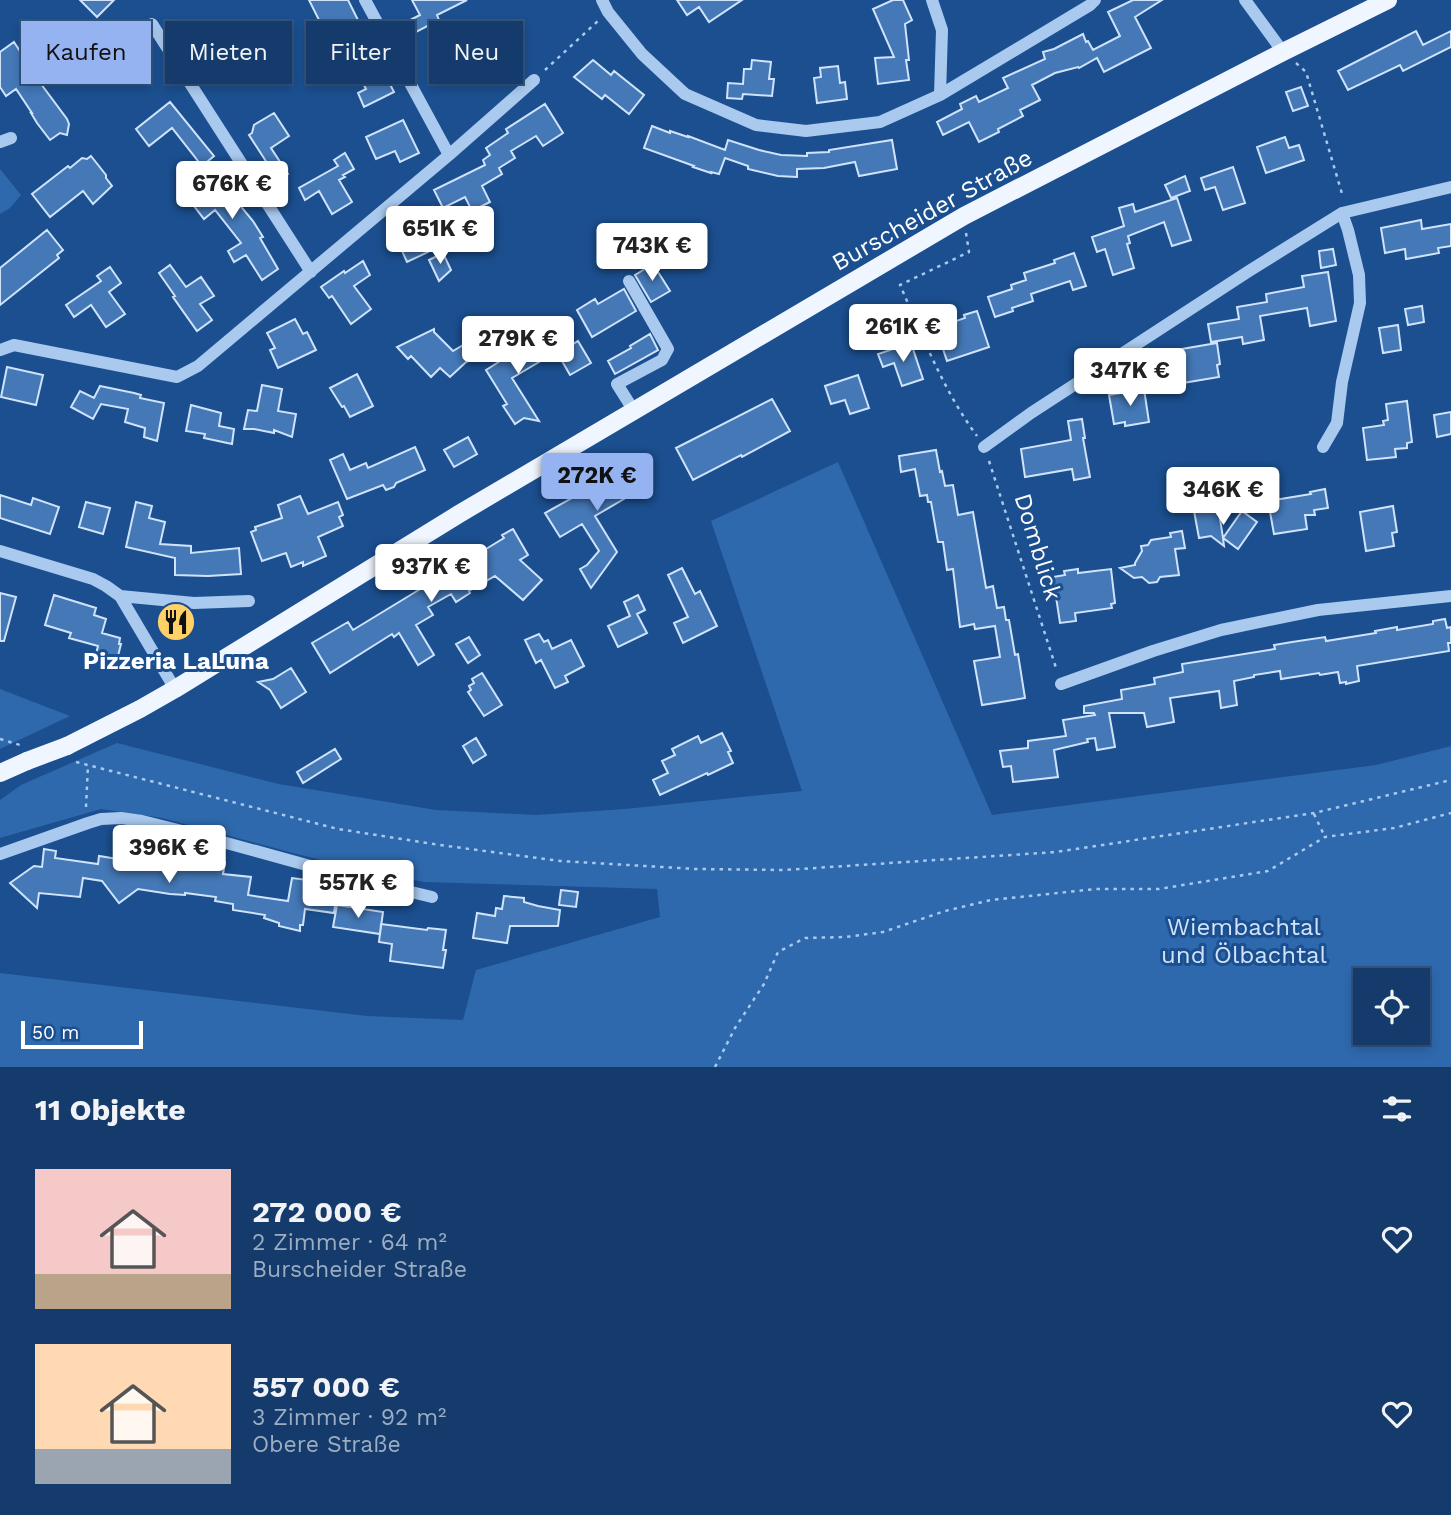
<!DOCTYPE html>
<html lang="de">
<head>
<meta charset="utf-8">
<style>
  :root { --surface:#143b6b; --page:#214673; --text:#f1f3f6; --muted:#9dadc1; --line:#33557e; --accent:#95b2f1 }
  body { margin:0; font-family:"Work Sans",sans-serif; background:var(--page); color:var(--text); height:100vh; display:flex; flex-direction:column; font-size:26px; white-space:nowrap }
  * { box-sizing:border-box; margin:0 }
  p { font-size:23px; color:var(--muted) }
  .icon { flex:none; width:38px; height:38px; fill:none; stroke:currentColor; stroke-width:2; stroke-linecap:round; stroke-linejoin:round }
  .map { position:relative; height:1067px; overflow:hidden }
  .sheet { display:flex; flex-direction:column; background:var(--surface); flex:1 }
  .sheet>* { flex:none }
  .hud { position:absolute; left:21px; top:21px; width:700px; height:63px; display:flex; gap:14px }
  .fabs { position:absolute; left:1353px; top:968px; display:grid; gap:14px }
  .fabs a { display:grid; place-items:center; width:77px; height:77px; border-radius:0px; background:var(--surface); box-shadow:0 4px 10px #0003,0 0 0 2px var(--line); font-size:35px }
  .scale { position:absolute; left:21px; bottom:18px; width:122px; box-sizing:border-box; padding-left:7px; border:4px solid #fff; border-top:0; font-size:19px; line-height:24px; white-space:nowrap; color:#fff; -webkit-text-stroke:5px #1b4f8f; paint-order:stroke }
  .price { position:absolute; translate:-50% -60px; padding:0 16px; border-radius:7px; background:#fff; color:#222; font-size:23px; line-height:46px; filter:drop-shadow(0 2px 4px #0008) }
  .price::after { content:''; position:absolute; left:50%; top:42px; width:21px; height:16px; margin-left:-10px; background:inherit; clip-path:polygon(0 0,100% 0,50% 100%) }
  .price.current { background:var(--accent); color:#111 }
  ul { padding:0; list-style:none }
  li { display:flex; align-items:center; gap:21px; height:175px; padding:0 35px }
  li span { display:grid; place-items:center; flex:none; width:196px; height:140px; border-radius:0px; color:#555 }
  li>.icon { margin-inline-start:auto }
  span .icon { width:84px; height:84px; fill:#fffc; stroke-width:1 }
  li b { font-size:30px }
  h2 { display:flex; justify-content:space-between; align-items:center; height:84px; padding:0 35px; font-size:30px }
  .chip { padding:0 24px; border-radius:0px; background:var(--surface); box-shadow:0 4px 10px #0003,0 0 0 2px var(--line); font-size:24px; line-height:63px }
  .chip.current { background:var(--accent); color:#111 }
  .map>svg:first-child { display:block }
  .green { fill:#2e69ad; fill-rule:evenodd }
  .building { fill:#4478b7; stroke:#cfe3fa; stroke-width:2 }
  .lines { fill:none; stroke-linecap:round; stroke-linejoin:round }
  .path { stroke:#a9c9ee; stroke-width:2.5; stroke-dasharray:3.5 5; stroke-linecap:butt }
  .minor { stroke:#a9c9ee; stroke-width:12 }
  .major { stroke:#f0f6ff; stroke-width:18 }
  .major-bridge { stroke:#f0f6ff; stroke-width:18 }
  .labels { text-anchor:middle; stroke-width:6; stroke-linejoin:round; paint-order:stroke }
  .street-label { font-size:24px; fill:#fff; stroke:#1b4f8f }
  .poi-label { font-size:24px; font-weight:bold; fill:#fff; stroke:#1b4f8f }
  .park-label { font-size:24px; fill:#cfe3fa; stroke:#1b4f8f }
</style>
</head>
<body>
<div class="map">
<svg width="1451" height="1067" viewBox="0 0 1451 1067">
  <rect width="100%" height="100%" fill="#1b4f8f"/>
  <!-- green -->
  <path class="green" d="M0 169 21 195 10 208 0 214Z
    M838 462 992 815 1376 765 1451 746V1067H0V973L367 1016 463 1020 476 970 660 917 657 889 424 882 339 865 162 818 101 809 0 838V800L21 785 117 743 279 784 436 810 536 815 625 809 802 791 711 521ZM1365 980H1418V1032H1365Z
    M0 689 70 716 0 749Z"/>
  <!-- building -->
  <path class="building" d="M80 0H114L97 17Z
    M309 0H348L358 20 352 23 366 52 372 49 394 92 364 107 358 93 366 89 342 41 338 43 332 31 326 34Z
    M412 0H467L437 15 439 20 416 32 408 21 420 15Z
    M677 0H742L709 22 699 7 687 15Z
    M893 0H903L912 20 905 24 909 60H906L909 80 878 84 875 58 894 57 873 9Z
    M1133 0H1162L1135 17 1151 48 1104 72 1097 58 1079 68 1078 67 1055 73 1032 85 1040 100 1020 110 1023 116 998 129 999 132 979 142 969 122 943 135 937 122 962 109 960 104 976 96 979 102 1008 88 1003 78 1045 59 1043 52 1054 49 1083 34 1086 42 1088 41 1093 50 1120 36 1108 12Z
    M1416 31 1423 45 1451 31V47L1403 71 1400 65 1348 90 1338 71Z
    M252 34 269 61 236 81 219 54Z
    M119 35 136 55 140 51 150 62 125 83 112 67 108 70 96 56Z
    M14 42 44 88 67 119 69 124 67 135 60 133 50 140 37 123 31 113H32L16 89 6 96 0 87V52Z
    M487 42 499 66 483 75 480 69 460 80 450 61Z
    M593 60 611 75 614 71 644 95 629 114 605 95 602 99 574 77Z
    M752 60 771 62 769 79H774L772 96 743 94 742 99 727 98 728 83 743 84 744 69H751Z
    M838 66 840 83 845 82 847 99 817 103 814 78 821 77 820 68Z
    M1301 87 1308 106 1293 111 1286 92Z
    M170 102 214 156 202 166 172 128 149 146 136 129Z
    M545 104 563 133 543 146 536 136 511 151 515 158 499 168 502 174 482 186 490 202 472 211 465 197 443 208 434 190 485 165 483 160 490 155 486 148 508 133 506 129Z
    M274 113 289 136 271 148 288 174 278 180 249 135 252 133 254 125Z
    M403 120 419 153 400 162 395 151 376 159 366 137Z
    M652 126 670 133V131L688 137V136L725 150 728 140 759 150 781 155 807 156V153L829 152V150L892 140 897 169 859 176 855 162 824 168 797 169V177L778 176 748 169V166L725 158 719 174 711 172V173L693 167 694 166 644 148Z
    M1285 137 1289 148 1299 145 1304 160 1266 173 1257 147Z
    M345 153 354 169 343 175 345 177 339 180 352 202 332 214 319 191 305 200 299 188 338 166 334 160Z
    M91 156 106 175V178L112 186 93 204 83 191 50 217 32 194 68 166 70 168 82 158 87 159Z
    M1233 167 1245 203 1223 210 1215 187 1205 190 1201 178Z
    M210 169 253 221 263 237 260 238 278 269 262 280 246 255 234 262 228 251 241 243 215 210 204 219 184 193 192 186 191 184Z
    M1185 176 1190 191 1171 198 1165 185Z
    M1177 198 1191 240 1172 246 1164 222 1128 236 1130 243 1127 244 1134 268 1113 275 1105 249 1097 252 1092 237 1124 226 1119 208 1133 204 1135 212Z
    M432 207 440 224 420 234 428 252 407 262 398 242 411 235 407 225 417 219 416 216Z
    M1421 220 1422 229 1451 224V246L1438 248 1439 253 1406 259 1405 249 1385 253 1381 228Z
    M47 230 63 250 57 255 59 258 0 305V268Z
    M1333 249 1336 265 1321 268 1319 251Z
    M443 253 451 270 439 281 429 260Z
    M1074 253 1086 286 1073 290 1070 281 1031 294 1033 301 1012 308 1013 311 995 317 988 297 1012 289 1011 285 1026 280 1024 273 1055 263 1054 260Z
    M363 261 370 275 354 286 371 309 351 324 332 296 329 298 321 287 344 271 345 273Z
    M653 264 670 291 651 302 635 275Z
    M170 265 186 287 201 277 214 296 200 304 212 320 197 331 173 297 175 296 159 273Z
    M110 267 121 283 109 292 125 314 106 327 91 305 74 317 66 305 101 281 97 276Z
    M1328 272 1336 321 1310 326 1307 308 1260 316 1264 340 1243 344 1242 337 1211 342 1208 324 1239 319 1237 307 1267 302 1266 294 1304 287 1302 276Z
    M624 289 636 311 592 337 577 310 595 299 598 304Z
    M1422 306 1424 322 1408 325 1405 309Z
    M977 311 989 347 947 361 936 328 965 318 964 315Z
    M295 319 303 334 307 332 316 350 278 368 270 350 275 348 267 333Z
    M1398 325 1401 350 1383 353 1379 328Z
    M434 329V332L453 351 468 342 477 355 465 363 450 377 440 368 431 377 411 356 408 359 397 347Z
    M537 332 551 355 512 378 539 421 524 418 515 424 503 406 507 404 486 370 513 353 512 351 523 345 521 342Z
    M650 334 658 350 615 374 608 361 631 348 630 346Z
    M578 341 591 363 570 375 558 354Z
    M911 343 923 379 902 386 894 363 883 367 878 354Z
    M1217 343 1220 364 1217 365 1219 377 1171 385V382L1138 387 1135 370 1166 365 1164 352Z
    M7 367 43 375 36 405 1 397Z
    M357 374 373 406 350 417 344 406 342 407 330 388Z
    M858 375 869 408 850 414 845 400 831 404 825 386Z
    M262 385 282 389 278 411 296 414 292 437 274 430V433L254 429H244L248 410 257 411Z
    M100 386 134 393 141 395 140 398 164 403 157 441 144 437 145 428 125 422 128 409 101 404 93 419 71 407 80 391 94 398Z
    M1144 389 1149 422 1125 426V422L1114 424 1109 395Z
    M772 399 790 431 742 457 741 455 693 480 676 448Z
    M1407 401 1412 442 1407 443V448L1395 449 1396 457 1367 460 1363 428 1384 425 1383 421 1388 420 1386 404Z
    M191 405 221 413 219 426 234 429 232 444 204 438 205 434 186 431Z
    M1451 412V434L1437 437 1434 415Z
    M1082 419 1085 438H1083L1090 477 1074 480 1072 469 1025 477 1021 449 1071 440 1068 421Z
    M468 437 477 454 454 467 444 450Z
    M415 447 425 470 396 483 394 487 386 490 383 485 347 499 330 460 343 454 350 470 366 463 368 468Z
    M936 450 940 472 942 471 945 486 953 485 958 515 973 512 986 588 993 586 997 608 1004 607 1006 620H1009L1015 655 1018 654 1025 698 982 705 974 661 1000 657 995 626 975 629 974 624 960 627 953 569 947 570 943 542H938L931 502H928L927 495 920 496 915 469 901 472 899 456Z
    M630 459 646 486 595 516 617 552 591 588 580 569 587 565 599 551 582 524 560 537 545 513 583 492 589 486 588 484Z
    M1325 489 1328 508 1314 510 1315 515H1305L1307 529 1274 534 1268 501 1311 494 1310 492Z
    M0 495 31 505 33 498 59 507 50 534 0 518Z
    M300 496 308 514 338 502 343 515 339 517 343 526 318 537 326 556 303 566V562L291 567 286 553 262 561 251 532 256 530 255 527 282 518 278 505Z
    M86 502 110 508 103 534 79 527Z
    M136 502 152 506 149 518 165 522 160 544 191 546V553L239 548 241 574 208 576 175 575V558L126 547Z
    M1218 506 1223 538 1242 511 1257 522 1238 549 1223 538 1224 546 1211 536 1199 538 1194 511Z
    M1393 506 1397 532 1392 533 1394 546 1366 551 1360 512Z
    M513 529 528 555 520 560 542 580 523 600 495 576 469 591 470 593 456 602 451 594 428 607 433 615 416 625 434 655 418 665 399 633 394 637 392 634 330 673 312 643 348 622 353 630 504 538 502 535Z
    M1182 531 1185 548 1175 549 1179 575 1160 577 1157 582 1149 583 1142 577 1134 578 1120 568 1135 565V563L1142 551 1141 546 1148 545 1151 540 1171 537 1170 533Z
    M682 568 695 594 700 591 717 626 683 643 674 623 688 617 668 575Z
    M1078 569V573L1111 569 1115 603 1111 604 1112 608 1075 613 1076 621 1060 623 1053 577 1065 575 1064 571Z
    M0 593 16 597 4 641H0Z
    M54 595 96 608 94 615 106 619 102 633 120 638 119 644H121L115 668 94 662 98 646 69 638 71 633 45 625Z
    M638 595 645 610 637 614 647 633 618 647 608 626 630 616 624 602Z
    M167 613 187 615 186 630 166 628Z
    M1445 619 1447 628 1451 627V643H1448L1449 651 1357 666 1359 681 1346 684V682L1340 683 1338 672 1320 675 1319 673 1281 679 1280 671 1254 675V677L1234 681 1237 705 1221 708 1219 691 1170 698 1174 722 1147 727 1144 713H1109L1115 747 1097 750 1095 738 1087 739 1088 742 1054 750 1058 777 1013 782 1011 766 1003 767 1000 751 1028 748V741L1066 736 1063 720 1095 715 1094 713H1084V706L1122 699 1121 690 1155 684 1154 678 1183 672 1182 664 1275 649 1274 645 1292 642 1325 637 1326 641 1376 633 1375 631 1397 627V630L1433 624V621Z
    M539 634 544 642 548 640 552 649 571 640 584 666 565 676 568 682 555 688 541 660 536 663 525 640Z
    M469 637 480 655 468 663 456 644Z
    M291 668 306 692 281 708 270 690 258 682 273 679Z
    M482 673 502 705 484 716 468 692 471 690 469 686 474 683 472 679Z
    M722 733 731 751 728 752 733 763 708 775 707 773 660 795 653 780 668 773 662 761 675 755 672 749 698 736 701 743Z
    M476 738 486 755 473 763 463 746Z
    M335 749 341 759 303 783 297 772Z
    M44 849 56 851 55 858 98 864 99 856 118 859 117 863 144 867 146 856 210 865 211 859 225 862 223 874 251 877 248 895 288 901 292 878 308 880 306 894 336 898 334 913 305 909 303 925H300V931L279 926V923L264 918 265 915 233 910V904L215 901 216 897 185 893V895L170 894 138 889 119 903 102 881 83 878 80 897 39 893 37 908 10 883 34 866 42 867Z
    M561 890 578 892 576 907 559 905Z
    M504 896 524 898V902L538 906 560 910 558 926H510L507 943 473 938 477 913 495 916 496 908 502 909Z
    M337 905 383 912 380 934 333 927Z
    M381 924 427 930 428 928 446 930 443 950H446L443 968 390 961 392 944 379 942Z"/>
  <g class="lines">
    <!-- path -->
    <path class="path" d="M1296 63 1306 72 1343 197
      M545 70 599 20
      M966 233 969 252 900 285C923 337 943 390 977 436
      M989 461 1057 671
      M0 739 20 745
      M76 762 338 829 440 845 560 861 696 869 785 870 1056 852 1314 813 1451 780
      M86 807 88 765
      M1314 814 1325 837
      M715 1067 735 1028 764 984 778 952 805 938 846 937 883 932 945 911 991 900 1096 889H1159L1268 871 1325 837 1394 828 1451 813"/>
    <!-- minor -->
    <path class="minor" d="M365 0 449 155
      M602 0 608 12 642 54 685 94 756 125 806 131 880 122 940 95 1090 5 1095 0
      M932 0 942 30 940 95
      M1245 0 1283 52
      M152 24 311 272
      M0 142 11 138
      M629 281 668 349 662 360 617 384 634 411
      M0 350 14 345 177 377 198 366 449 155 534 80
      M984 447 1031 413 1249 271 1342 213 1451 187
      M1323 447 1337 423 1342 382 1360 303 1359 275 1348 230 1342 213
      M0 551 93 579 106 586 120 596 175 689
      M120 596 194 603 249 601
      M1061 684 1153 651 1221 630 1318 610 1451 596
      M0 854 88 823 101 819 121 818 142 821 190 833 321 869 383 881 403 890 432 897"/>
    <!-- major -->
    <path class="major" d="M67 746 140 709 175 689 459 514 964 216 1283 52 1388 0
      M0 773 27 761"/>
    <!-- major-bridge -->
    <path class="major-bridge" d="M27 761 67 746"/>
  </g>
  <!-- icons -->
  <defs>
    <g id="restaurant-disc" transform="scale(2.0125)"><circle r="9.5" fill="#ffd166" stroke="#1b4f8f"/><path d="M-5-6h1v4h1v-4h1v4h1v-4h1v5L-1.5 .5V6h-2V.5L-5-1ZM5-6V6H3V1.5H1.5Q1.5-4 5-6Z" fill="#111"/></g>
  </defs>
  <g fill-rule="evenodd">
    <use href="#restaurant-disc" x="176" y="622"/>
  </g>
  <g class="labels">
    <!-- street labels -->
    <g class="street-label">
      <text transform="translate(932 210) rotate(-29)" y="8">Burscheider Straße</text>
      <text transform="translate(1038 547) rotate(73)" y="8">Domblick</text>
    </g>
    <!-- poi labels -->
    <g class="poi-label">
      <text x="176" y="669">Pizzeria LaLuna</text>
    </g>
    <!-- park labels -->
    <g class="park-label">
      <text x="1244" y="935">Wiembachtal<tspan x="1244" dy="28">und Ölbachtal</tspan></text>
    </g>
  </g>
</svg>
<div class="fabs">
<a><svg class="icon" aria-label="locate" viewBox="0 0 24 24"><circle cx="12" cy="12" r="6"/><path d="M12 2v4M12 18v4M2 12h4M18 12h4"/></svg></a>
</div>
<div class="scale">50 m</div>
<b class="price" style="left:232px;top:221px">676K €</b>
<b class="price" style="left:440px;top:266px">651K €</b>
<b class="price" style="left:652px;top:283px">743K €</b>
<b class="price" style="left:903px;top:364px">261K €</b>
<b class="price" style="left:518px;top:376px">279K €</b>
<b class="price" style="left:1130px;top:408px">347K €</b>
<b class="price current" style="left:597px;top:513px">272K €</b>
<b class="price" style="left:1223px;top:527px">346K €</b>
<b class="price" style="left:431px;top:604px">937K €</b>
<b class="price" style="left:169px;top:885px">396K €</b>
<b class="price" style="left:358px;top:920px">557K €</b>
<div class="hud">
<a class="chip current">Kaufen</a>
<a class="chip">Mieten</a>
<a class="chip">Filter</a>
<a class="chip">Neu</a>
</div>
</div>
<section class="sheet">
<h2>11 Objekte<svg class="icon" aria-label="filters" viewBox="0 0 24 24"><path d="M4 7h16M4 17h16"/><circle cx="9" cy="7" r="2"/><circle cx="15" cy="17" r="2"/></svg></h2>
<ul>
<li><span style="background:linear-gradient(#f6c9c9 75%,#b9a48a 0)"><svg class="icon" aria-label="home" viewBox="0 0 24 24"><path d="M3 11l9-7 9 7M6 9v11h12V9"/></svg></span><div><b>272 000 €</b><p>2 Zimmer · 64 m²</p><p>Burscheider Straße</p></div><svg class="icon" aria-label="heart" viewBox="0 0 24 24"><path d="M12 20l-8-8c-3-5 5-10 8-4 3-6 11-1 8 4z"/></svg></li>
<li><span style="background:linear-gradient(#ffd9b3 75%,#9aa5b1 0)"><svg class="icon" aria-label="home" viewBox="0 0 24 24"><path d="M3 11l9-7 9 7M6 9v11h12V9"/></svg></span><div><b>557 000 €</b><p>3 Zimmer · 92 m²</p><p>Obere Straße</p></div><svg class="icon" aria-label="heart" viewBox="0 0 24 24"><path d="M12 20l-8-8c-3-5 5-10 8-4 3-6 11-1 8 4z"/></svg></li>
</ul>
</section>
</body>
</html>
